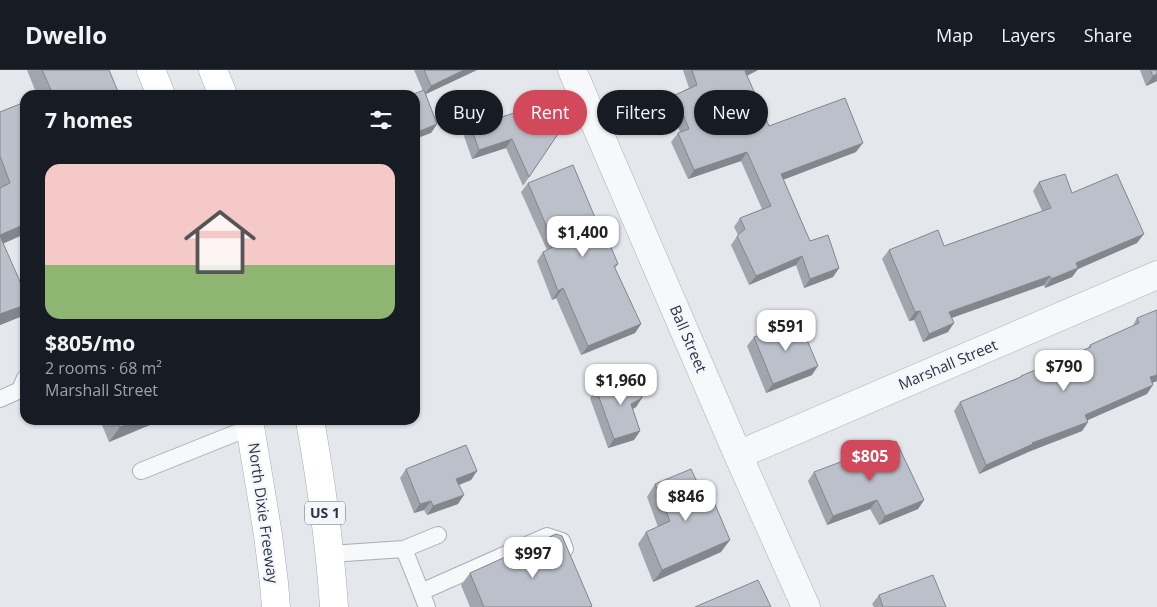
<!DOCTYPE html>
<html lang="en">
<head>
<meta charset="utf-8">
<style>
  :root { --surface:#171b24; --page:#20242c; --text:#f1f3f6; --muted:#9ea1a6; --line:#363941; --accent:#d1495b }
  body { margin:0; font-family:"Open Sans",sans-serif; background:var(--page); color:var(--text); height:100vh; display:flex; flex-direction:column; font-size:19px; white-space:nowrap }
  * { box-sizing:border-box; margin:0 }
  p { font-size:16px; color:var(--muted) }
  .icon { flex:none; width:28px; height:28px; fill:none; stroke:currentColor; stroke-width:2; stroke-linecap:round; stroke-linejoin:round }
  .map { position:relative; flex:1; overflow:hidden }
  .drawer { position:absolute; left:20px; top:20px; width:400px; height:335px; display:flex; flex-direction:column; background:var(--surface); border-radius:15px; box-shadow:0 1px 4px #0004 }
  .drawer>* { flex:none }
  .guide { position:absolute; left:435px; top:20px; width:475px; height:45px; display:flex; gap:10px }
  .price { position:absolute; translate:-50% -42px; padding:0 11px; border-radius:10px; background:#fff; color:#222; font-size:16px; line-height:32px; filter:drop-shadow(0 1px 2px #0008) }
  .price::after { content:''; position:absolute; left:50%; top:30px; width:15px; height:11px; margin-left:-8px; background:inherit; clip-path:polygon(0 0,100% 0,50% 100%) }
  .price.active { background:var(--accent); color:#fff }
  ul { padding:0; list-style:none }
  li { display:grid; align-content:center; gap:10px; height:265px; padding:0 25px }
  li+li { border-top:1px solid var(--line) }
  li span { display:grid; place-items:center; height:155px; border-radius:15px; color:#555 }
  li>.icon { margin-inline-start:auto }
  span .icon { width:90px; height:90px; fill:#fffc; stroke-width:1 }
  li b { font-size:21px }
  h2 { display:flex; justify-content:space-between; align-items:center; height:60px; padding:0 25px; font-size:21px }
  .chip { padding:0 18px; border-radius:22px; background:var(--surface); box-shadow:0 1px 4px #0004; font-size:18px; line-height:45px }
  .chip.active { background:var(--accent); color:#fff }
  header { display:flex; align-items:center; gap:30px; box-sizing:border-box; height:70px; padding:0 25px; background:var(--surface); border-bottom:1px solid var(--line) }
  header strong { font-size:24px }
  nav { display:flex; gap:28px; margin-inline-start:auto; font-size:18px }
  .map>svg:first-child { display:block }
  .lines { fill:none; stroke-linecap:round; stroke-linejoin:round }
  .lane-casing { stroke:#a9aeb7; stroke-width:18 }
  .street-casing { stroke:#a9aeb7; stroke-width:29 }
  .primary-casing { stroke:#a3abb8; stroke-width:29 }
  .lane { stroke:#f7f8fa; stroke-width:16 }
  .street { stroke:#f7f8fa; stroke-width:28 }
  .primary { stroke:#fff; stroke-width:28 }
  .wall { fill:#a1a5ae }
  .shaded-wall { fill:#83868d }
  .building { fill:#bbc0ca; stroke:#83868d }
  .labels { text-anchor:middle; stroke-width:4.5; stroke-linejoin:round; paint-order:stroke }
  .shield { fill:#f4f6f9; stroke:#676e7b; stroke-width:1 }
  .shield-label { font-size:14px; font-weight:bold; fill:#2b3445 }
  .street-label { font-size:15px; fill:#2b3445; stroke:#f4f6f9 }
</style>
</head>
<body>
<header>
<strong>Dwello</strong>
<nav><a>Map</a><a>Layers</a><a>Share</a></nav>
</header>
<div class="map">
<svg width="1157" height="537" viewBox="0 0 1157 537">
  <rect width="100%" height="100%" fill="#e4e7ec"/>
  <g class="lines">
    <!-- lane casing -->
    <g class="lane-casing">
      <path id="lane" d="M0 329 20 320 25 308
        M141 401 251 357
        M404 479 438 465
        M330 484 404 479 427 537
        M421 522 547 466 562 471 565 479"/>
    </g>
    <!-- street casing -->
    <g class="street-casing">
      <path id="street" d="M572 0 738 385 806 537
        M738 385 1157 205"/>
    </g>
    <!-- primary casing -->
    <g class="primary-casing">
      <path id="primary" d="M151 0 161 25
        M213 0 223 25
        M249 350 268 465 274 513 276 537
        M310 350C321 412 330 474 334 537"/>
    </g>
    <!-- lane -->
    <use href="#lane" class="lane"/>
    <!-- street -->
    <use href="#street" class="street"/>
    <!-- primary -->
    <use href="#primary" class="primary"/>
  </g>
  <!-- wall -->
  <path class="wall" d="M27 0H109L119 24 118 25H37Z
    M414 0H477L425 24 437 54 431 63 423 21Z
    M683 0H758L747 6 769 56 856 82 783 109 810 171 839 198 833 207 804 218 796 195 749 215 731 175 738 165 734 157 740 148 762 139 741 91 688 109 671 72 678 63 680 62 669 34 675 25 689 18Z
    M1140 0H1157V11L1146 16Z
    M25 32 3 173 20 247 0 255V42Z
    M471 57 562 58 523 116 506 78 472 89 464 66Z
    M1039 112 1072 123 1137 173 1078 199 1072 207 1045 218 1044 215 951 248 948 262 923 272 914 250 909 251 882 189 889 180 944 176 1042 141 1033 121Z
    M528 113 599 157 618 194 615 198 641 254 635 263 581 285 556 228 552 230 537 191 543 182 547 180 521 122Z
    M1157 240V311L1152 313 1147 324 1087 350 1088 352 1082 361 1028 382 1026 383 979 404 954 341 960 332 1020 307 1021 306 1088 278 1090 275 1132 257 1137 248Z
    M754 267 812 305 766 323 747 276Z
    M596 319 642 328 636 337 633 339 640 361 634 370 608 378 590 328Z
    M100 350H158L157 352 109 372Z
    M406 399 477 401 471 410 459 415 458 434 427 445 424 440 414 443 400 408Z
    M814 402 924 430 918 439 879 455 870 439 827 455 808 411Z
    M655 414 721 482 653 512 638 474 646 462 658 457 647 427Z
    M470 503 592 536 591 537H470L461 515Z
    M879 525 946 537H874L872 534Z"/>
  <!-- shaded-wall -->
  <path class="shaded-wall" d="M464 0H477L424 25 431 16Z
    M746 0H758L738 10 745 1Z
    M1157 4V11L1146 16 1153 6Z
    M437 54 431 63 415 69V63Z
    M512 69 506 78 472 89 479 80Z
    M863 73 856 82 775 113 781 104Z
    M747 82 741 91 688 109 694 100Z
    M25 154V164L0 175V165Z
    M1144 164 1137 173 1078 199 1072 207 1045 218 1051 209 1076 193Z
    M802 186 796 195 749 215 756 206Z
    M839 198 833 207 804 218 810 209Z
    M1050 206 1044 215 943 251 949 242Z
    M563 218 556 228 552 230 558 221Z
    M25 235V240L20 247 0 255V244Z
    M920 241 914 250 909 251 915 242Z
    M954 253 948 262 923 272 929 264Z
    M641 254 635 263 581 285 588 276Z
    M818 296 812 305 766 323 773 314Z
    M1157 305V311L1144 316 1150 307Z
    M1153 315 1147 324 1079 354 1085 345Z
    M642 328 636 337 625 343 631 334Z
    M137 350H158L157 352 109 372 120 357Z
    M1088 352 1082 361 1028 382 1026 383 979 404 986 395 1032 373Z
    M640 361 634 370 608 378 614 369Z
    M477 401 471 410 450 418 456 409Z
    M464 425 458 434 427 445 433 436Z
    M877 430 870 439 827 455 833 446Z
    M924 430 918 439 879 455 885 446Z
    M431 431 424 440 414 443 420 434Z
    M730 470 721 482 653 512 662 500Z"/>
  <!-- building -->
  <path class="building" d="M42 0H109L119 24 116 25H40L51 20Z
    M424 0H464L431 16Z
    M692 0H746L745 1 769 56 845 28 863 73 781 104 810 171 828 165 839 198 810 209 802 186 756 206 737 166 745 159 740 148 771 136 747 82 694 100 678 63 689 59 675 25 697 15Z
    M1150 0H1157V4L1153 6Z
    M424 20 437 54 415 63V25H411Z
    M551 31 562 58 529 107 512 69 479 80 471 57Z
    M25 32V154L0 165V118L10 113 0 86V42Z
    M573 95 599 157 602 156 618 194 614 196 641 254 588 276 563 218 558 221 543 182 555 176 528 113Z
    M1065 104 1072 123 1117 104 1144 164 1076 193 1078 198 1051 209 1050 206 949 242 954 253 929 264 920 241 915 242 889 180 938 160 944 176 1051 138 1039 112Z
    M0 166 25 223V235L0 244Z
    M1157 240V305L1150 307 1153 315 1085 345 1088 352 1032 373 1033 374 986 395 960 332 1021 307V306L1091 277 1090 275 1139 253 1137 248Z
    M799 251 818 296 773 314 754 267Z
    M636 307 642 328 631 334 640 361 614 369 596 319Z
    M116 350H137L120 357Z
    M896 371 924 430 885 446 877 430 833 446 814 402Z
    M466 375 477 401 456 409 464 425 433 436 431 431 420 434 406 399Z
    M691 399 708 435 714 432 730 470 662 500 646 462 670 451 655 414Z
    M556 464 562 466 592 536 589 537H484L470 503Z
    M933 505 946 537H883L879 525Z
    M758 510 771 537H695Z"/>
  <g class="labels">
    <!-- shield labels -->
    <rect class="shield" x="305" y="431.5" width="40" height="23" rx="4"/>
    <g class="shield-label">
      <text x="325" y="448">US 1</text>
    </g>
    <!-- street labels -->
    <g class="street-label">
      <text transform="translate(688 269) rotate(67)" y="5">Ball Street</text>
      <text transform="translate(948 295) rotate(-23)" y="5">Marshall Street</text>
      <text transform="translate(263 443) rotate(82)" y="5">North Dixie Freeway</text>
    </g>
  </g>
</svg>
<b class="price" style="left:583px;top:188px">$1,400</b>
<b class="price" style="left:786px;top:282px">$591</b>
<b class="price" style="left:1064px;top:322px">$790</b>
<b class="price" style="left:621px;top:336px">$1,960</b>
<b class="price active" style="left:870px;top:412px">$805</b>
<b class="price" style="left:686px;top:452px">$846</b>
<b class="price" style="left:533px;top:509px">$997</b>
<div class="guide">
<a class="chip">Buy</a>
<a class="chip active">Rent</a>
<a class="chip">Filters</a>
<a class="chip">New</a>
</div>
<section class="drawer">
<h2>7 homes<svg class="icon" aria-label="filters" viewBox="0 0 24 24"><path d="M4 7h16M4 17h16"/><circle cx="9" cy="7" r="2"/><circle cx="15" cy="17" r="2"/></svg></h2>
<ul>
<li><span style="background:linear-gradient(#f6c9c9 65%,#8fb573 0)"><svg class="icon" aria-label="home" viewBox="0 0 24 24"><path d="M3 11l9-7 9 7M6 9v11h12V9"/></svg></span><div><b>$805/mo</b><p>2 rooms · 68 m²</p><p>Marshall Street</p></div></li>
</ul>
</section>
</div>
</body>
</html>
